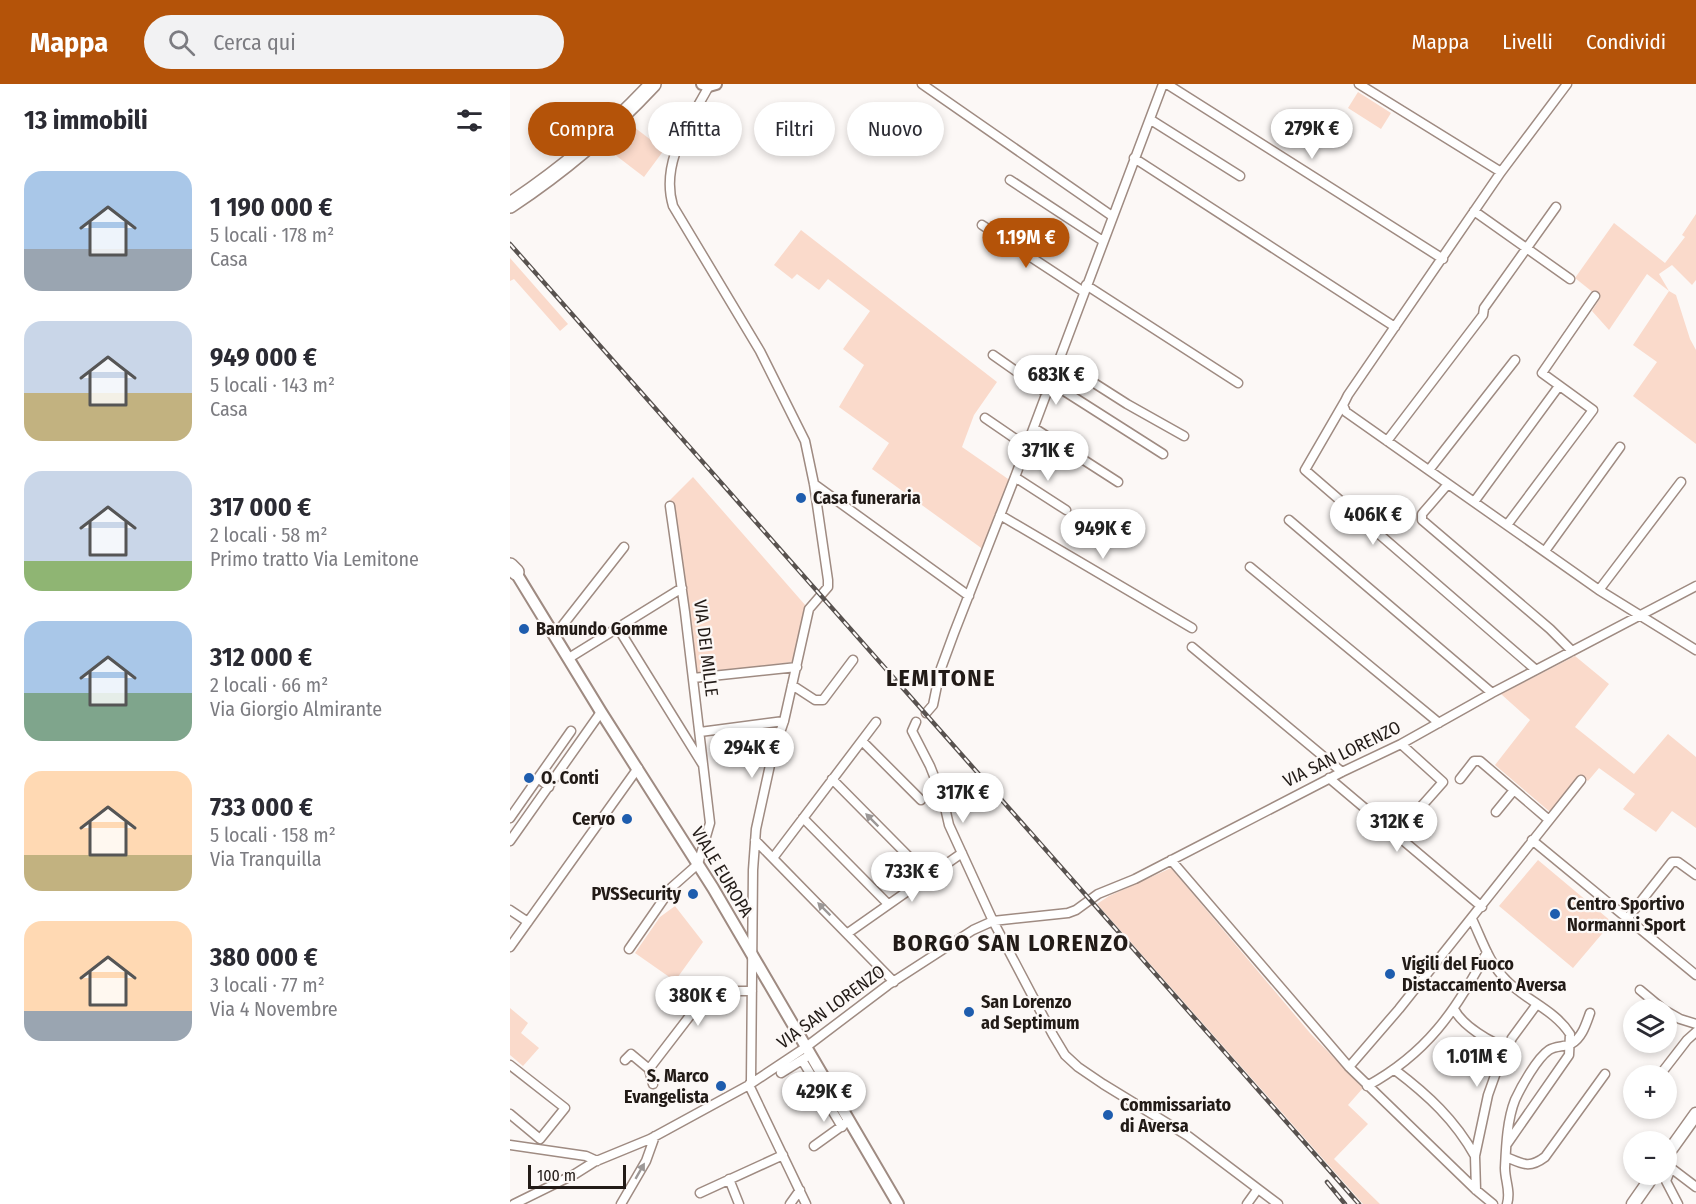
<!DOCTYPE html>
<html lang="it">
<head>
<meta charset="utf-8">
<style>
  :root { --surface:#fff; --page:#f2f2f3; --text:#2b2b33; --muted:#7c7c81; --accent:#b45309 }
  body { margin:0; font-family:"Fira Sans Condensed",sans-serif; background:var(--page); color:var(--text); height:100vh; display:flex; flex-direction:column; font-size:22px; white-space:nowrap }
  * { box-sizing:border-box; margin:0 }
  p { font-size:20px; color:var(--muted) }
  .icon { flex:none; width:33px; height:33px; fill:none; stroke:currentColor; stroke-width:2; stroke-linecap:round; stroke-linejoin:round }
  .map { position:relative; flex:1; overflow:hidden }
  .details { display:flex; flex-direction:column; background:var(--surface); width:510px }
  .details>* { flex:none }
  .top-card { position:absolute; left:18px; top:18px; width:570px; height:54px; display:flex; gap:12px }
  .fabs { position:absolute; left:1113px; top:915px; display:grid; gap:12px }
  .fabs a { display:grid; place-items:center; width:54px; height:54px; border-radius:50%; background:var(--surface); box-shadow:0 3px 9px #0003; font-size:30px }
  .scale { position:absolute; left:18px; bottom:15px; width:98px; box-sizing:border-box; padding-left:6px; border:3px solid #221b17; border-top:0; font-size:16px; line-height:21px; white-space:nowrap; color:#221b17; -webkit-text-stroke:4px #fcf8f6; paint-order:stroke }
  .price { position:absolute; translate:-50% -51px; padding:0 14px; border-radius:21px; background:#fff; color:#222; font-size:20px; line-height:39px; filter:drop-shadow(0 2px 3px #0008) }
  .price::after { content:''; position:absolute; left:50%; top:36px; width:18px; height:14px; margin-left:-9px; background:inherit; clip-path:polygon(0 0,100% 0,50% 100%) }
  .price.on { background:var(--accent); color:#fff }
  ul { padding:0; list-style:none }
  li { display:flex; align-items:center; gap:18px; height:150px; padding:0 24px }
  li span { display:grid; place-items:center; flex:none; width:168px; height:120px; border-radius:18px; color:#555 }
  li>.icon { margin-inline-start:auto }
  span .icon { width:72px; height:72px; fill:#fffc; stroke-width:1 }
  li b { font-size:26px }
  h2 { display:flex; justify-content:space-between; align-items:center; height:72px; padding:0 24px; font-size:26px }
  .tag { padding:0 21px; border-radius:27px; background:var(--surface); box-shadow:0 3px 9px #0003; font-size:21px; line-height:54px }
  .tag.on { background:var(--accent); color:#fff }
  header { display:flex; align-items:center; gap:36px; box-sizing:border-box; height:84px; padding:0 30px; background:var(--accent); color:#fff }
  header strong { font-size:28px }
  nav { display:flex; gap:33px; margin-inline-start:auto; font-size:21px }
  .search { width:420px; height:54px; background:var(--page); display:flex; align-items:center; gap:15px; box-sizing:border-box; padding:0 21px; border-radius:33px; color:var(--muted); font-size:22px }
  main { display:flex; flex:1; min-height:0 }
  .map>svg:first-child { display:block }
  .green { fill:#fadacb }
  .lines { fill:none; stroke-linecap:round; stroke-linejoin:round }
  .street-casing { stroke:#9f8b82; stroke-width:11 }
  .secondary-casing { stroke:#9f8b82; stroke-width:14 }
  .primary-casing { stroke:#9f8b82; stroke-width:15 }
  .highway-casing { stroke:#9f8b82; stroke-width:18 }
  .street { stroke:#fff; stroke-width:8 }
  .secondary { stroke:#fff; stroke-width:10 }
  .primary { stroke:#fff; stroke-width:12 }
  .highway { stroke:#fff; stroke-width:15 }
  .rail-casing { stroke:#58524f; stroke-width:4.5 }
  .rail { stroke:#fcf8f6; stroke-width:2; stroke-dasharray:7; stroke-linecap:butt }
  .oneway { fill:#9c9897 }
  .poi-dot { fill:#1e5dae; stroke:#fcf8f6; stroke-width:2 }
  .labels { text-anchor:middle; stroke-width:4.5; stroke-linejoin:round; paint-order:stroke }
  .poi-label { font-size:18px; font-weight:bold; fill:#221b17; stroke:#fcf8f6; text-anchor:start }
  .street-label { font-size:18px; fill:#221b17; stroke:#fcf8f6 }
  .district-label { font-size:24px; font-weight:bold; letter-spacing:1.5px; fill:#221b17; stroke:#fcf8f6 }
</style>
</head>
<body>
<header>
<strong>Mappa</strong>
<div class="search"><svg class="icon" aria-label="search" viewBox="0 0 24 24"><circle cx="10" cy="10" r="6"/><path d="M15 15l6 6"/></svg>Cerca qui</div>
<nav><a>Mappa</a><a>Livelli</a><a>Condividi</a></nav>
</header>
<main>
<section class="details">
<h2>13 immobili<svg class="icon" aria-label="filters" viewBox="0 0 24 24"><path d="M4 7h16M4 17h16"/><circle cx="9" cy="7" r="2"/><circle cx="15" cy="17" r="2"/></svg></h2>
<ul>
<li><span style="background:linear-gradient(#a9c7e8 65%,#9aa5b1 0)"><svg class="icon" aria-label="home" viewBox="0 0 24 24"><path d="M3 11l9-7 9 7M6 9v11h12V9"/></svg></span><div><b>1 190 000 €</b><p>5 locali · 178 m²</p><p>Casa</p></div></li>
<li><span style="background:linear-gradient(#c9d6e8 60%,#c2b280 0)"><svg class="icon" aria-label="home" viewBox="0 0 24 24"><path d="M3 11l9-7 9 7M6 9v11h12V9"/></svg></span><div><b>949 000 €</b><p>5 locali · 143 m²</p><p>Casa</p></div></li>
<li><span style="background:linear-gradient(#c9d6e8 75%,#8fb573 0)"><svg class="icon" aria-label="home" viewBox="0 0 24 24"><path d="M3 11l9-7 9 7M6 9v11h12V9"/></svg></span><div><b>317 000 €</b><p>2 locali · 58 m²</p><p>Primo tratto Via Lemitone</p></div></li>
<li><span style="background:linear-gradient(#a9c7e8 60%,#7fa58c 0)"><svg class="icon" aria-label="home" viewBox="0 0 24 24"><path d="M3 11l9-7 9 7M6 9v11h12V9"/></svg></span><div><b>312 000 €</b><p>2 locali · 66 m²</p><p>Via Giorgio Almirante</p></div></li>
<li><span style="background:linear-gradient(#ffd9b3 70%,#c2b280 0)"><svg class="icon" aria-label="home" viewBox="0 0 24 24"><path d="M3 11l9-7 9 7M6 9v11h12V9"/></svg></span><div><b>733 000 €</b><p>5 locali · 158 m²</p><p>Via Tranquilla</p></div></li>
<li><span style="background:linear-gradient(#ffd9b3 75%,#9aa5b1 0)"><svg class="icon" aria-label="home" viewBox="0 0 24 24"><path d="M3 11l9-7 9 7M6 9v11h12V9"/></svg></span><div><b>380 000 €</b><p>3 locali · 77 m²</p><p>Via 4 Novembre</p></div></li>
</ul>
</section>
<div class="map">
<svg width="1186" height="1120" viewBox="0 0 1186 1120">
  <rect width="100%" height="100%" fill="#fcf8f6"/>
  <!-- green -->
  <path class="green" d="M848 8 881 29 871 45 838 24Z
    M124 43 154 66 134 93 104 70Z
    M1186 130V196L1182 201 1162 181 1149 190 1159 207 1166 211 1180 255 1186 266V360L1123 312 1147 278 1123 261 1159 207 1137 190 1099 246 1082 227 1090 214 1065 194 1104 139 1155 179 1175 153 1172 151Z
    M291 146 487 298 464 331 452 363 501 397 474 466 362 385 379 359 329 323 354 281 333 265 360 227 318 195 309 206 287 190 282 195 264 181Z
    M0 174 58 240 50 247 4 195 0 197Z
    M183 393 296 522 282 578 187 590 185 588 170 472 159 417Z
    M1065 572 1099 600 1065 643 1124 690 1158 650 1186 673V744L1162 727 1146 748 1113 725 1125 710 1089 684 1078 697 1069 691 1040 728 985 681 1020 636 991 610Z
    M1028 776 1102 838 1063 884 989 822Z
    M661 784 800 949 853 1004 838 1021 858 1040 824 1075 870 1120H853L587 820 599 812Z
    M165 822 193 858 165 897 125 869 150 833Z
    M0 924 18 939 11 949 29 964 13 982 0 971Z"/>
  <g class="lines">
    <!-- street casing -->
    <g class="street-casing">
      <path id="street" d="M412 0 602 132
        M657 0 933 175
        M849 0 991 88
        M1057 0 991 88 838 311 833 321 836 328 1089 506 1186 566
        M199 2C179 39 150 79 163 122L250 267 295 357 304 400 318 496V503L299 525 274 637 262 672 246 745 243 786 241 997 239 1001 296 1120
        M641 36 730 92
        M624 74 885 243
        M500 96 593 157
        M964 127 1060 195
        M472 141 574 208
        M576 201 728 299
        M483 271 537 309
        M548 276 617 320 674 352
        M540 298 653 370
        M835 317 795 386 1026 586
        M475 334 516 362
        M524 344 608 398
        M877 357 973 231 974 224 1046 123
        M919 386 1005 276
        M505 393 556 426
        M304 400 459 512
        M938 400 912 430V436L1040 545 1062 567
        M964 418 1049 302
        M490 431 682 544
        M779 436 982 609
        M997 441 1083 326 1032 289 1085 212
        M1035 467 1110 363
        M740 483 929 639
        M1089 506 1171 398
        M108 544 193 681
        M45 551 114 463
        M682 563 832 688
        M59 574 172 504
        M183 594 287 583
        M282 601 305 616H313L343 576
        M416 629 423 621 430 587 444 549 505 393 653 0
        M406 638 402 647 420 682 433 715 439 741 483 837 543 951 555 971 568 983 593 1000 678 1052 768 1120
        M190 648 274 637
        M352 657 411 716
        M28 694 61 647
        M819 694 972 823
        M322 695 418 792
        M950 695 964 677H970L1039 736
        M986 728 1004 706
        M0 734 28 694 39 703
        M293 734 378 820
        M886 751 933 698 891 660
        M245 756 384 898
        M1022 756 1186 891
        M0 757 91 628
        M263 774 366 638
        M661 776 839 983 966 1106 983 1120
        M0 826 18 838
        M962 835C972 856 979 879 996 896 1015 916 1045 926 1060 950L1059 971 997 1060
        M1117 835 1162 778H1168L1186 791
        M338 849 452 769
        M0 863 128 684
        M119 865 162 803 188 780 200 739 175 528 160 422
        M1130 906 1154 926
        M944 925C952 941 981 960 998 963
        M1156 927 1170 935 1186 940
        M115 976 121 970 139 985 143 1000
        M292 976 332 1043
        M0 981 55 1024 30 1055 0 1030
        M839 983 889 925 1071 696
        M139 985 192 916 202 907H242
        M885 986C918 1011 945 1036 965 1072
        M1153 987 1177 956 1186 948
        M271 989 295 974
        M857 1002C916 970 946 927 977 868
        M0 1061 76 1072 87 1077
        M304 1062 336 1039
        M996 1073C1013 1080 1019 1085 1035 1073L1095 990
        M1157 1081 1186 1103
        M1161 1084 1156 1097 1168 1120
        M219 1095 229 1120
        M966 1106 965 1072 978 1011 988 983 1002 954 1027 920
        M190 1109 273 1071
        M4 1120 65 1090 84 1078 140 1055 239 1001 296 963 378 901 463 846 483 837 558 829 566 826 588 810 625 795 832 688 891 660 982 609 1186 502
        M111 1120 136 1077 145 1052
        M280 1120 290 1106
        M737 1120 747 1106
        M997 1120C1001 1107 995 1097 995 1084 996 1063 997 1036 1005 1016 1011 1003 1027 974 1039 966 1045 962 1054 963 1061 960 1072 954 1076 940 1080 929"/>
    </g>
    <!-- secondary casing -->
    <g class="secondary-casing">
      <path id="secondary" d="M192 0 199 2 206 0
        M3 484 91 628 203 804 388 1120"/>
    </g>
    <!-- primary casing -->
    <g class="primary-casing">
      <path id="primary" d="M1156 1072 1186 1030
        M1123 1120 1144 1090"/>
    </g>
    <!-- highway casing -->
    <g class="highway-casing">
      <path id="highway" d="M0 121C53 86 100 46 143 0
        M0 482 6 488"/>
    </g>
    <!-- street -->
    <use href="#street" class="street"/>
    <!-- secondary -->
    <use href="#secondary" class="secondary"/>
    <!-- primary -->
    <use href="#primary" class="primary"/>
    <!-- highway -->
    <use href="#highway" class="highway"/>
    <!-- rail casing -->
    <g class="rail-casing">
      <path id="rail" d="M0 160 849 1120
        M817 1098 835 1120"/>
    </g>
    <!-- rail -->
    <use href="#rail" class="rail"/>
  </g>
  <!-- one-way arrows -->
  <defs><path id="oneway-solid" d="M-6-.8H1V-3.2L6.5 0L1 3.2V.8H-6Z" transform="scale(1.5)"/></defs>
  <g class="oneway">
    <use href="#oneway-solid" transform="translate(362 736) rotate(-135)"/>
    <use href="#oneway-solid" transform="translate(314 825) rotate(-135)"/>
    <use href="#oneway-solid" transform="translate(130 1087) rotate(-60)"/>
  </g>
  <!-- markers -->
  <g class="poi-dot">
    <circle cx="291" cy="414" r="6"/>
    <circle cx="14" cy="545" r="6"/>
    <circle cx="19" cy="694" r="6"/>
    <circle cx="117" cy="735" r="6"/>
    <circle cx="183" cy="810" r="6"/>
    <circle cx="1045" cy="830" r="6"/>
    <circle cx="880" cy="890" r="6"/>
    <circle cx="459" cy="928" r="6"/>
    <circle cx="211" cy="1002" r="6"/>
    <circle cx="598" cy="1031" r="6"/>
  </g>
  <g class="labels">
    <!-- poi labels -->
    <g class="poi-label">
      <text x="303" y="420">Casa funeraria</text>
      <text x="26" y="551">Bamundo Gomme</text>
      <text x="31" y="700">O. Conti</text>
      <text x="105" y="741" text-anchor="end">Cervo</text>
      <text x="171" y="816" text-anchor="end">PVSSecurity</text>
      <text x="1057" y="826">Centro Sportivo<tspan x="1057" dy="21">Normanni Sport</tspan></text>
      <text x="892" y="886">Vigili del Fuoco<tspan x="892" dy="21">Distaccamento Aversa</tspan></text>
      <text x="471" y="924">San Lorenzo<tspan x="471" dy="21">ad Septimum</tspan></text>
      <text x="199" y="998" text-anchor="end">S. Marco<tspan x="199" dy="21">Evangelista</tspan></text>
      <text x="610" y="1027">Commissariato<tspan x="610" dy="21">di Aversa</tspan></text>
    </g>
    <!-- street labels -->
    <g class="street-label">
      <text transform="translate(196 564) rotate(83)" y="6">VIA DEI MILLE</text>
      <text transform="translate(832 670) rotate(-26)" y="6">VIA SAN LORENZO</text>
      <text transform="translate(212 788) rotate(59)" y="6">VIALE EUROPA</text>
      <text transform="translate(321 923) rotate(-36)" y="6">VIA SAN LORENZO</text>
    </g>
    <!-- district labels -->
    <g class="district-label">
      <text x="431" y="602">LEMITONE</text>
      <text x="501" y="867">BORGO SAN LORENZO</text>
    </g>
  </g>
</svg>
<div class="fabs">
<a><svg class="icon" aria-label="layers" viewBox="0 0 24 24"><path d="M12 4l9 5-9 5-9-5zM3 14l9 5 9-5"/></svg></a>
<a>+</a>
<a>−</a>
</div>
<div class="scale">100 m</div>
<b class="price" style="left:802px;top:76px">279K €</b>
<b class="price on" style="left:516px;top:185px">1.19M €</b>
<b class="price" style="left:546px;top:322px">683K €</b>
<b class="price" style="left:538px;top:398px">371K €</b>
<b class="price" style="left:863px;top:462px">406K €</b>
<b class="price" style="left:593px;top:476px">949K €</b>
<b class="price" style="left:242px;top:695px">294K €</b>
<b class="price" style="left:453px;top:740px">317K €</b>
<b class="price" style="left:887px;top:769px">312K €</b>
<b class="price" style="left:402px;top:819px">733K €</b>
<b class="price" style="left:188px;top:943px">380K €</b>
<b class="price" style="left:967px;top:1004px">1.01M €</b>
<b class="price" style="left:314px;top:1039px">429K €</b>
<div class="top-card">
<a class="tag on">Compra</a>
<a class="tag">Affitta</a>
<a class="tag">Filtri</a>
<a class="tag">Nuovo</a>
</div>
</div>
</main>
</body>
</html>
